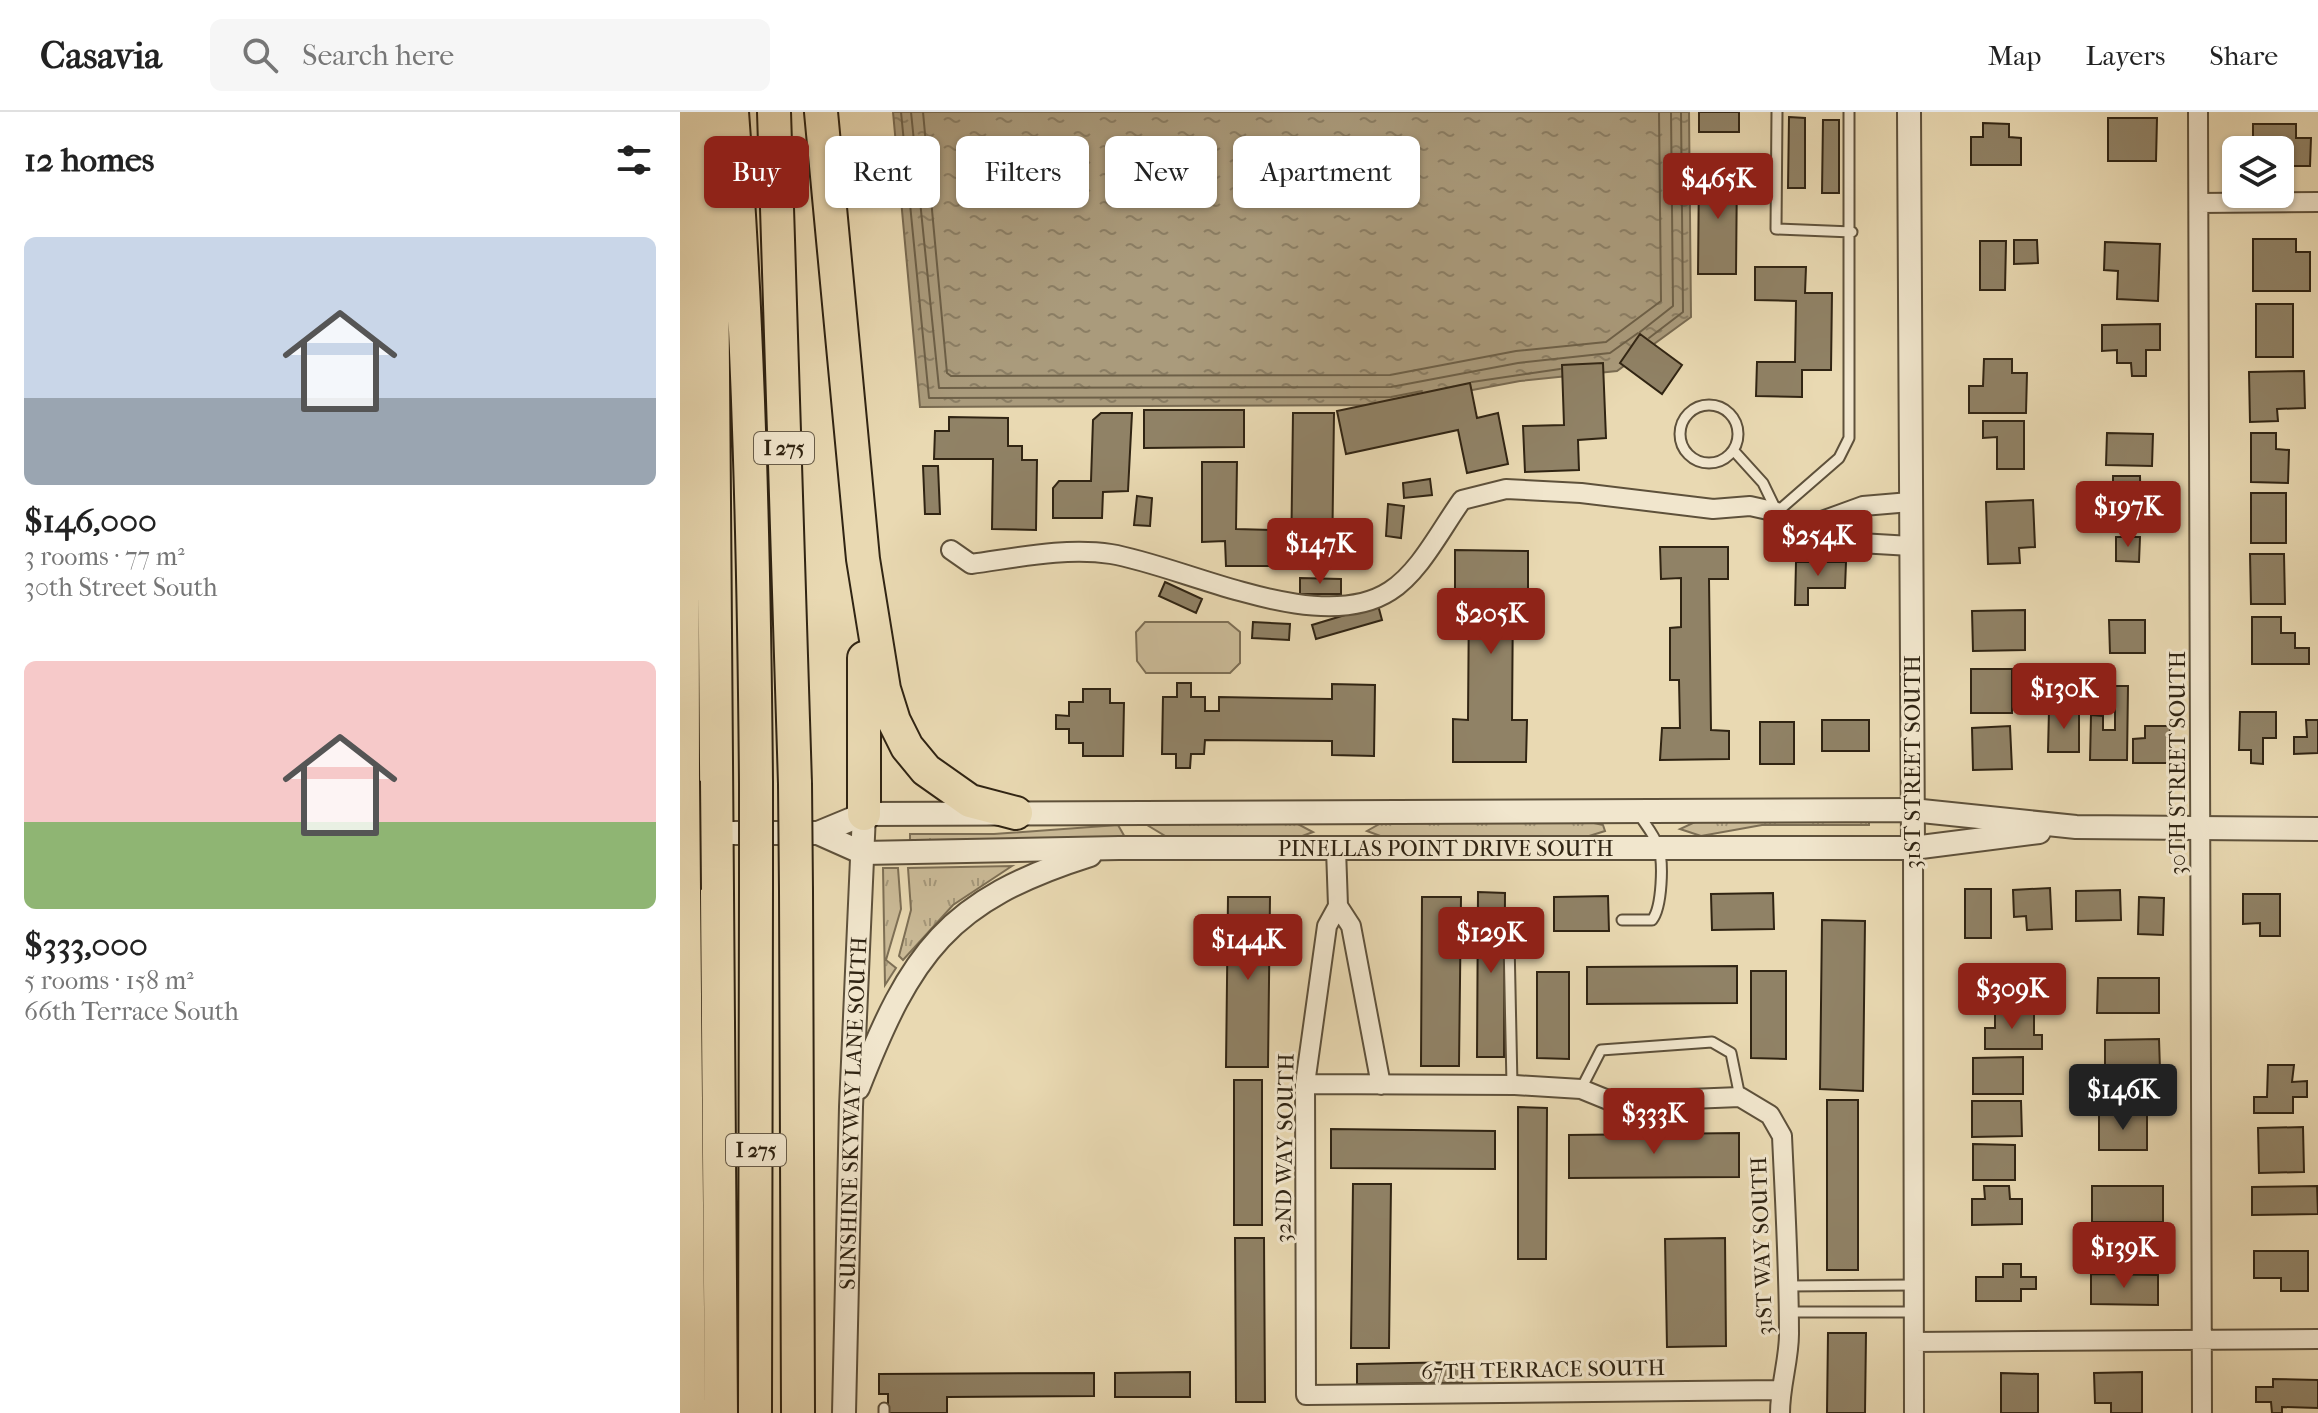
<!DOCTYPE html>
<html lang="en">
<head>
<meta charset="utf-8">
<style>
  :root { --surface:#fff; --page:#f6f6f6; --text:#222; --muted:#767676; --line:#e0e0e0; --accent:#8f2418 }
  body { margin:0; font-family:"IM FELL French Canon",serif; background:var(--page); color:var(--text); height:100vh; display:flex; flex-direction:column; font-size:30px; white-space:nowrap }
  * { box-sizing:border-box; margin:0 }
  p { font-size:26px; color:var(--muted) }
  .icon { flex:none; width:44px; height:44px; fill:none; stroke:currentColor; stroke-width:2; stroke-linecap:round; stroke-linejoin:round }
  .map { position:relative; flex:1; overflow:hidden }
  .drawer { display:flex; flex-direction:column; background:var(--surface); width:680px }
  .drawer>* { flex:none }
  .guide { position:absolute; left:24px; top:24px; width:760px; height:72px; display:flex; gap:16px }
  .controls { position:absolute; left:1542px; top:24px; display:grid; gap:16px }
  .controls a { display:grid; place-items:center; width:72px; height:72px; border-radius:12px; background:var(--surface); box-shadow:0 2px 6px #0004; font-size:40px }
  .price { position:absolute; translate:-50% -68px; padding:0 18px; border-radius:8px; background:var(--accent); color:#fff; font-size:26px; line-height:52px; filter:drop-shadow(0 2px 4px #0008) }
  .price::after { content:''; position:absolute; left:50%; top:48px; width:24px; height:18px; margin-left:-12px; background:inherit; clip-path:polygon(0 0,100% 0,50% 100%) }
  .price.active { background:#222; color:#fff }
  ul { padding:0; list-style:none }
  li { display:grid; align-content:center; gap:16px; height:424px; padding:0 24px }
  li span { display:grid; place-items:center; height:248px; border-radius:12px; color:#555 }
  li>.icon { margin-inline-start:auto }
  span .icon { width:144px; height:144px; fill:#fffc; stroke-width:1 }
  li b { font-size:34px }
  h2 { display:flex; justify-content:space-between; align-items:center; height:96px; padding:0 24px; font-size:34px }
  .tag { padding:0 28px; border-radius:12px; background:var(--surface); box-shadow:0 2px 6px #0004; font-size:28px; line-height:72px }
  .tag.active { background:var(--accent); color:#fff }
  header { display:flex; align-items:center; gap:48px; box-sizing:border-box; height:112px; padding:0 40px; background:var(--surface); border-bottom:2px solid var(--line) }
  header strong { font-size:38px }
  nav { display:flex; gap:44px; margin-inline-start:auto; font-size:28px }
  .search { width:560px; height:72px; background:var(--page); display:flex; align-items:center; gap:20px; box-sizing:border-box; padding:0 28px; border-radius:12px; color:var(--muted); font-size:30px }
  main { display:flex; flex:1; min-height:0 }
  .map>svg:first-child { display:block }
  .grass { fill:url(#grass-tufts); stroke:#7d6f55; stroke-width:2 }
  .pitch { fill:#caba97; stroke:#7d6f55; stroke-width:2 }
  .water { fill:url(#water-ripples); stroke:#796b52; stroke-width:2 }
  .lines { fill:none; stroke-linecap:round; stroke-linejoin:round }
  .shore { stroke:#6d6048; stroke-width:2 }
  .building { fill:#908266; stroke:#302413; stroke-width:2 }
  .service-casing { stroke:#5e513b; stroke-width:13 }
  .minor-casing { stroke:#5e513b; stroke-width:22 }
  .tertiary-casing { stroke:#5e513b; stroke-width:26 }
  .motorway-casing { stroke:#302413; stroke-width:36 }
  .service { stroke:#f1e6cd; stroke-width:9 }
  .minor { stroke:#f1e6cd; stroke-width:18 }
  .tertiary { stroke:#f1e6cd; stroke-width:22 }
  .motorway { stroke:#e9d9b2; stroke-width:32 }
  .motorway-bridge-casing { stroke:#302413; stroke-width:36; stroke-linecap:butt }
  .motorway-bridge { stroke:#e9d9b2; stroke-width:32 }
  .labels { text-anchor:middle; stroke-width:6; stroke-linejoin:round; paint-order:stroke }
  .shield { fill:#f1e6cd; stroke:#6a5e4b; stroke-width:2 }
  .shield-label { font-size:20px; font-weight:bold; fill:#302413 }
  .street-label { font-size:22px; fill:#302413; stroke:#f1e6cd }
</style>
</head>
<body>
<header>
<strong>Casavia</strong>
<div class="search"><svg class="icon" aria-label="search" viewBox="0 0 24 24"><circle cx="10" cy="10" r="6"/><path d="M15 15l6 6"/></svg>Search here</div>
<nav><a>Map</a><a>Layers</a><a>Share</a></nav>
</header>
<main>
<section class="drawer">
<h2>12 homes<svg class="icon" aria-label="filters" viewBox="0 0 24 24"><path d="M4 7h16M4 17h16"/><circle cx="9" cy="7" r="2"/><circle cx="15" cy="17" r="2"/></svg></h2>
<ul>
<li><span style="background:linear-gradient(#c9d6e8 65%,#9aa5b1 0)"><svg class="icon" aria-label="home" viewBox="0 0 24 24"><path d="M3 11l9-7 9 7M6 9v11h12V9"/></svg></span><div><b>$146,000</b><p>3 rooms · 77 m²</p><p>30th Street South</p></div></li>
<li><span style="background:linear-gradient(#f6c9c9 65%,#8fb573 0)"><svg class="icon" aria-label="home" viewBox="0 0 24 24"><path d="M3 11l9-7 9 7M6 9v11h12V9"/></svg></span><div><b>$333,000</b><p>5 rooms · 158 m²</p><p>66th Terrace South</p></div></li>
</ul>
</section>
<div class="map">
<svg width="1638" height="1301" viewBox="0 0 1638 1301">
  <defs>
    <pattern id="grass-tufts" width="24" height="20" patternUnits="userSpaceOnUse" patternTransform="scale(2)"><rect width="24" height="20" fill="#caba97"/><path d="M3 7l-1-3M5 7V3M7 7l1-3M15 17l-1-3M17 17v-4M19 17l1-3" fill="none" stroke="#a4977a"/></pattern>
    <pattern id="water-ripples" width="26" height="14" patternUnits="userSpaceOnUse" patternTransform="scale(2)"><rect width="26" height="14" fill="#aa9b7c"/><path d="M2 4q2-2 4 0t4 0M15 11q2-2 4 0t4 0" fill="none" stroke="#8b7e64"/></pattern>
  </defs>
  <rect width="100%" height="100%" fill="#e9d9b2"/>
  <filter id="stains"><feTurbulence type="fractalNoise" baseFrequency=".0025" numOctaves="4"/><feColorMatrix values="0 0 0 0 .2 0 0 0 0 .09 0 0 0 0 .02 0 0 0 .5 -.17"/></filter>
  <radialGradient id="worn" r=".72"><stop offset=".6" stop-color="#630" stop-opacity="0"/><stop offset="1" stop-color="#630" stop-opacity=".3"/></radialGradient>
  <!-- grass -->
  <path class="grass" d="M1189 708V713H1082L1021 724 1000 717 1015 710Z
    M905 709 923 713 925 719 906 725H703L687 719 703 710Z
    M614 710 633 720 617 726 487 725 467 713Z
    M438 713 446 727 230 728V722H314Z
    M332 754 273 793 223 848 219 844 231 798 228 756Z
    M203 756H218L221 797 206 848 216 856 205 873Z"/>
  <!-- pitch -->
  <path class="pitch" d="M465 510H548L560 520V551L550 561H466L457 549 456 520Z"/>
  <!-- water -->
  <path class="water" d="M213 0H1009L1011 205 937 259 840 269 713 293 240 295Z"/>
  <g class="lines">
    <!-- shore -->
    <path class="shore" d="M221 0 249 286 711 285 742 279
      M231 0 259 276 711 275 838 251 930 241 958 221
      M243 0 267 261 271 264 710 263 836 239 926 230 981 189 979 0
      M960 220 993 194 991 0
      M969 226 1003 200 1001 0
      M792 270 880 257"/>
  </g>
  <!-- building -->
  <path class="building" d="M1019 0H1059V20H1019Z
    M1109 5 1125 6V76H1108Z
    M1428 6H1477L1476 49H1428Z
    M1143 8H1159V81H1142Z
    M1303 11 1329 12V25L1341 26V53H1291V25H1303Z
    M1573 12H1616V26H1631L1630 54H1600V38H1573Z
    M1019 56H1057L1056 162H1018Z
    M1573 127H1616V140H1630V179H1573Z
    M1334 128H1357L1358 151 1334 152Z
    M1300 129H1326L1325 178H1300Z
    M1425 130 1480 132 1478 189 1437 187 1438 159 1424 158Z
    M1075 155H1126L1125 181H1152L1151 258H1122V285L1076 284 1077 250H1115L1116 189 1075 188Z
    M1576 192H1613V245H1576Z
    M1480 212V238H1466V264H1452L1451 251H1437V238L1422 239V213Z
    M960 222 1002 253 982 282 940 251Z
    M1304 247H1332V261H1347L1346 301H1289V274H1303Z
    M923 251 926 326 898 328 899 358 845 360 843 314 884 313 882 253Z
    M1624 259 1625 296 1597 297 1598 309 1570 310 1569 260Z
    M790 271 797 306 818 301 828 352 787 361 778 318 666 342 657 299Z
    M464 298H564V335L464 336Z
    M421 301H452L448 379 423 380 422 406H373V376L379 369H411L413 308Z
    M613 301H654L652 453H611Z
    M269 305 328 306V334H342V348H357L356 418 312 417 313 347H254L255 319H269Z
    M1303 309H1344V357H1317V325L1303 326Z
    M1427 321 1473 322 1472 354 1426 353Z
    M1571 321H1596V337L1609 338 1608 371 1571 370Z
    M522 350H557L556 417 597 418 598 454H546L545 429 522 430Z
    M243 354H258L260 402H245Z
    M1433 364H1460L1461 413H1433Z
    M750 367 752 383 724 386 723 371Z
    M1571 381H1606V431H1571Z
    M457 384 472 386 470 414 454 413Z
    M1353 388 1355 435 1339 436 1340 451 1308 452 1306 390Z
    M708 392 724 394 721 426 706 424Z
    M1436 425H1460L1459 450 1436 449Z
    M980 435H1048V467H1029L1031 618 1049 619V647L980 648 982 616H1000L999 568H990V516L1001 515V466L981 467Z
    M775 438 848 439V481H833L832 608H847L846 650H773V607L788 608 789 480H775Z
    M1570 442H1604L1605 492H1571Z
    M1116 450H1166L1165 476H1128V493H1115Z
    M620 466 661 467V482H620Z
    M485 470 522 487 516 501 479 484Z
    M698 493 702 508 636 527 632 513Z
    M1345 498V538L1293 539 1292 499Z
    M1572 505H1601V521H1615V536H1629V552H1572Z
    M1429 508H1465V541H1430Z
    M573 510 610 512 609 528 572 526Z
    M1291 557H1332V601H1291Z
    M497 571H511V585H525V599H539V585L652 587V572L695 573 694 644 652 643V629L525 628 524 642H511L510 656H496V642H482L483 585H497Z
    M1435 574H1448L1447 648H1410L1411 603 1423 604V618H1435Z
    M403 577H430V591H444L443 644H403V631H389V617H376V603L389 604V590H403Z
    M1369 598H1399V640H1368Z
    M1560 600H1596V626H1583V652L1571 651V638H1559Z
    M1142 608H1189V639H1142Z
    M1626 608H1638V641L1614 642V625H1627Z
    M1080 610H1114V652H1080Z
    M1330 614 1332 657 1293 658 1292 616Z
    M1465 614H1490V651H1453V627L1465 626Z
    M1370 776 1372 817 1347 818 1346 804 1334 805 1333 778Z
    M1285 777H1311V826H1285Z
    M1440 778 1441 808 1396 809V779Z
    M798 780 825 781 824 945H797Z
    M1093 781 1094 817 1032 818 1031 782Z
    M1563 782H1600V824H1580V811L1563 812Z
    M928 784 929 819H874V785Z
    M548 785H590L588 955H546Z
    M742 785H781L779 954H741Z
    M1459 785 1484 786 1483 823 1458 822Z
    M1142 808 1185 809 1183 979 1140 977Z
    M1057 854V891L907 892V855Z
    M1071 859H1106V947L1071 946Z
    M857 860H889V947L857 946Z
    M1418 866H1479V901H1417Z
    M1315 892H1330V901H1354V923H1362V937H1305V916H1315Z
    M1479 927 1480 958 1425 959V928Z
    M1343 945V982H1293V946Z
    M1588 953H1614L1612 970 1627 969V985H1613V1001H1574V985H1587Z
    M554 968H582V1113H554Z
    M1147 988H1178V1158H1147Z
    M1292 989H1341L1342 1024 1292 1025Z
    M838 995 867 996 866 1147H838Z
    M1419 1001H1467V1038H1419Z
    M1623 1015 1624 1060 1579 1061 1578 1016Z
    M651 1017 815 1019V1057L651 1056Z
    M1059 1021V1065L889 1066V1023Z
    M1293 1032 1335 1033V1068H1293Z
    M673 1072H711L709 1236H671Z
    M1304 1074H1329L1330 1087H1342V1112L1292 1113V1087H1305Z
    M1412 1074H1483V1110H1412Z
    M1637 1074 1638 1102 1572 1103V1075Z
    M555 1126H584L585 1290H556Z
    M1045 1126 1046 1234 987 1235 985 1127Z
    M1574 1139H1628V1179H1601V1166H1574Z
    M1323 1152H1341V1165H1356V1177H1341V1189H1296V1165H1323Z
    M1411 1162 1478 1163V1193L1411 1192Z
    M1148 1221H1186L1185 1301H1147Z
    M782 1250V1271L677 1272V1252Z
    M510 1260V1285H435V1261Z
    M1462 1260V1301H1431V1291H1415L1414 1261Z
    M414 1261V1284L267 1285V1301H208V1282H199V1262Z
    M1321 1261 1358 1262V1301H1321Z
    M1593 1267 1638 1268V1296L1602 1295V1301H1592L1591 1290H1576V1275H1593Z"/>
  <g class="lines">
    <!-- service casing -->
    <g class="service-casing">
      <path id="service" d="M1097 0 1096 117 1172 120
        M1000 322a29 29 0 1 1 58 0a29 29 0 1 1-58 0Z
        M1054 339 1083 371 1097 400 1159 346 1169 326V0
        M942 808H972C982 796 984 749 978 734 974 722 964 711 958 701
        M829 829 832 973
        M901 977 921 938 1032 930 1051 941 1060 985
        M1108 1174 1234 1173
        M1108 1200H1234
        M204 1296V1301"/>
    </g>
    <!-- minor casing -->
    <g class="minor-casing">
      <path id="minor" d="M1518 0 1522 1301
        M1519 91 1638 90
        M1109 421 1183 394 1230 390
        M271 438 291 452C336 446 385 435 431 442 504 454 639 525 710 479 740 460 761 417 782 388L826 377 901 381 1033 397 1070 394 1097 400 1109 421 1145 429 1231 434
        M1233 736 1234 1301
        M656 737 658 794 647 814 625 972 626 1283 1100 1278
        M658 794 671 814 701 973
        M625 972 835 973 901 977 933 990 1060 985 1090 1003 1102 1024C1105 1090 1109 1156 1109 1222 1109 1248 1100 1274 1100 1301
        M1234 1230 1638 1227"/>
    </g>
    <!-- tertiary casing -->
    <g class="tertiary-casing">
      <g id="tertiary">
        <path d="M1229 0 1233 736"/>
        <path d="M24 721H138L184 702 1232 698 1396 715 1638 717"/>
        <path id="s1" d="M138 721 183 741 439 736H1233L1359 720"/>
        <path d="M178 976C231 841 267 788 410 743"/>
        <path id="s2" d="M164 1301 171 995 184 702"/>
      </g>
    </g>
    <!-- motorway casing -->
    <g class="motorway-casing">
      <path id="motorway" d="M2 0 3 669
        M31 0 41 1301
        M52 0C69 224 74 447 76 671
        M94 0 115 672
        M141 0 183 447 204 577 214 609 227 635 246 658 290 689 336 701
        M184 702V546
        M4 778 9 1301
        M116 779 118 1301
        M75 1301 76 776"/>
    </g>
    <!-- service -->
    <use href="#service" class="service"/>
    <!-- minor -->
    <use href="#minor" class="minor"/>
    <!-- tertiary -->
    <use href="#tertiary" class="tertiary"/>
    <!-- motorway -->
    <use href="#motorway" class="motorway"/>
    <!-- motorway-bridge casing -->
    <g class="motorway-bridge-casing">
      <path id="motorway-bridge" d="M3 669 4 778
        M76 671V776
        M115 672 116 779"/>
    </g>
    <!-- motorway-bridge -->
    <use href="#motorway-bridge" class="motorway-bridge"/>
  </g>
  <g class="labels">
    <!-- shield labels -->
    <g class="shield">
      <rect x="74" y="320" width="60" height="32" rx="6"/>
      <rect x="46" y="1022" width="60" height="32" rx="6"/>
    </g>
    <g class="shield-label">
      <text x="104" y="343">I 275</text>
      <text x="76" y="1045">I 275</text>
    </g>
    <!-- street labels -->
    <g class="street-label">
      <text transform="translate(1232 650) rotate(-90)" y="8">31ST STREET SOUTH</text>
      <text transform="translate(1497 651) rotate(-90)" y="8">30TH STREET SOUTH</text>
      <text dy="8" stroke="none"><textPath href="#s1" startOffset="632">PINELLAS POINT DRIVE SOUTH</textPath></text>
      <text dy="8" stroke="none"><textPath href="#s2" startOffset="300">SUNSHINE SKYWAY LANE SOUTH</textPath></text>
      <text transform="translate(604 1036) rotate(-89)" y="8">32ND WAY SOUTH</text>
      <text transform="translate(1081 1134) rotate(-92)" y="8">31ST WAY SOUTH</text>
      <text transform="translate(863 1257) rotate(-1)" y="8">67TH TERRACE SOUTH</text>
    </g>
  </g>
  <rect width="100%" height="100%" filter="url(#stains)"/>
  <rect width="100%" height="100%" fill="url(#worn)"/>
</svg>
<div class="controls">
<a><svg class="icon" aria-label="layers" viewBox="0 0 24 24"><path d="M12 4l9 5-9 5-9-5zM3 14l9 5 9-5"/></svg></a>
</div>
<b class="price" style="left:1038px;top:109px">$465K</b>
<b class="price" style="left:1448px;top:437px">$197K</b>
<b class="price" style="left:1138px;top:466px">$254K</b>
<b class="price" style="left:640px;top:474px">$147K</b>
<b class="price" style="left:811px;top:544px">$205K</b>
<b class="price" style="left:1384px;top:619px">$130K</b>
<b class="price" style="left:811px;top:863px">$129K</b>
<b class="price" style="left:568px;top:870px">$144K</b>
<b class="price" style="left:1332px;top:919px">$309K</b>
<b class="price active" style="left:1443px;top:1020px">$146K</b>
<b class="price" style="left:974px;top:1044px">$333K</b>
<b class="price" style="left:1444px;top:1178px">$139K</b>
<div class="guide">
<a class="tag active">Buy</a>
<a class="tag">Rent</a>
<a class="tag">Filters</a>
<a class="tag">New</a>
<a class="tag">Apartment</a>
</div>
</div>
</main>
</body>
</html>
